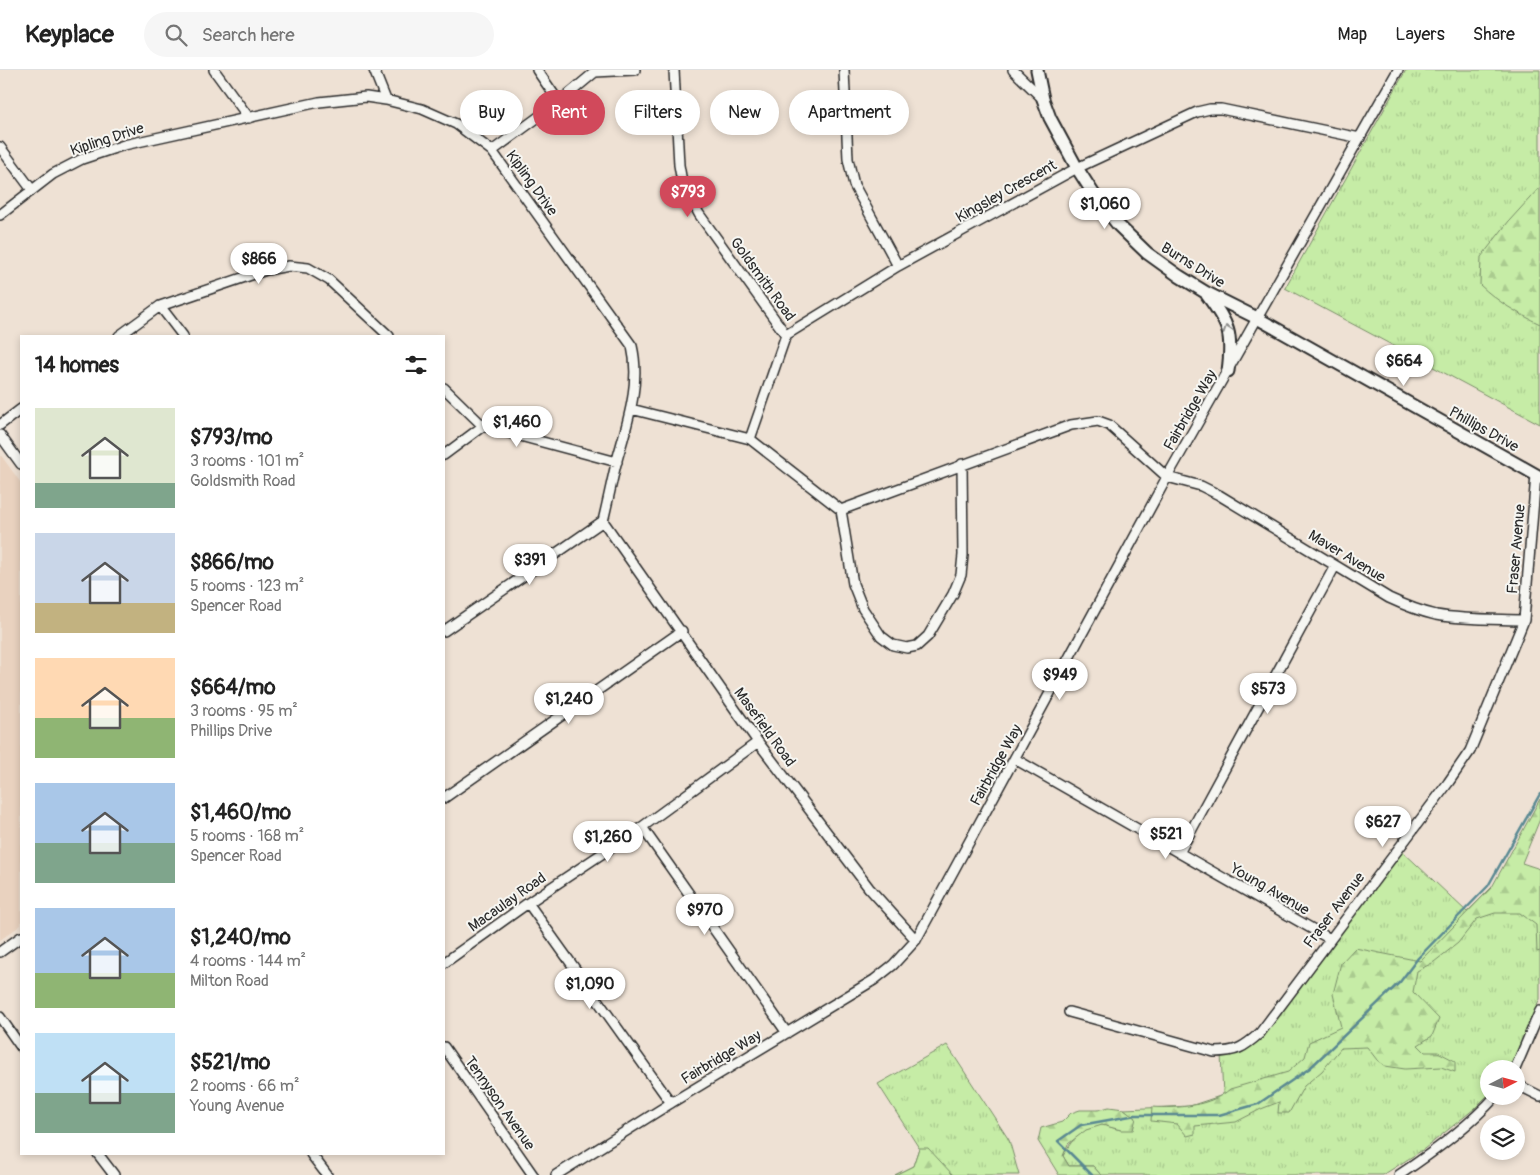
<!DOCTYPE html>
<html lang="en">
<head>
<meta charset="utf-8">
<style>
  :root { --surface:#fff; --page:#f6f6f6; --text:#222; --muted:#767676; --line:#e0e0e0; --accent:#d1495b }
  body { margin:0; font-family:Pangolin,sans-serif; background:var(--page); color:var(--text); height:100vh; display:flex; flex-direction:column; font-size:19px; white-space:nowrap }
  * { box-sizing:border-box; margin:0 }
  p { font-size:16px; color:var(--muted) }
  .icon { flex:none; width:28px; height:28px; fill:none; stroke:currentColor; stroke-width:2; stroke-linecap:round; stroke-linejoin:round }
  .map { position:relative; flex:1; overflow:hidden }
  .details { position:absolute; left:20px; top:265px; width:425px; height:820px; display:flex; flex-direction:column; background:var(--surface); border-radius:0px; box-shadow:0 2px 8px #0003 }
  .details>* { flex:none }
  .guide { position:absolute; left:460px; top:20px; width:475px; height:45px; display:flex; gap:10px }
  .needle { width:32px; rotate:84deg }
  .tools { position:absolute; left:1480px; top:990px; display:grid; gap:10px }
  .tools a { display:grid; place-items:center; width:45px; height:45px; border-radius:50%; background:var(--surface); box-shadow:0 2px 8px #0003; font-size:25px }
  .price { position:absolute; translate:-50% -42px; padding:0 11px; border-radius:18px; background:#fff; color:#222; font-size:16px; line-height:32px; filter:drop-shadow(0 1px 2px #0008) }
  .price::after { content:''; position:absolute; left:50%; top:30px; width:15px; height:11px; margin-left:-8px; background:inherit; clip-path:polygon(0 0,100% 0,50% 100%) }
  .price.on { background:var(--accent); color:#fff }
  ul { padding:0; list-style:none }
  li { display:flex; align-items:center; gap:15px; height:125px; padding:0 15px }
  li span { display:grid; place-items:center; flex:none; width:140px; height:100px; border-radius:0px; color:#555 }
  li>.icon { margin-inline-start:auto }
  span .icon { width:60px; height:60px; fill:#fffc; stroke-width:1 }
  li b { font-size:21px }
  h2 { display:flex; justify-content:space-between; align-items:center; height:60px; padding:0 15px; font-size:21px }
  .chip { padding:0 18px; border-radius:22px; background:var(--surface); box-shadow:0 2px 8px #0003; font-size:18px; line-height:45px }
  .chip.on { background:var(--accent); color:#fff }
  header { display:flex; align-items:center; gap:30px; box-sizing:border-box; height:70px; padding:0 25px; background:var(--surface); border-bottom:1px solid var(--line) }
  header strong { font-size:24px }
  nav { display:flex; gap:28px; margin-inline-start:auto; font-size:18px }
  .search { width:350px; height:45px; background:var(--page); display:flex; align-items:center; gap:12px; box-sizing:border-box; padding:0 18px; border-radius:28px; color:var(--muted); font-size:19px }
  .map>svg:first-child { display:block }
  .built { fill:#e9d2bf }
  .grass { fill:url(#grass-tufts); stroke:#788c68 }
  .forest { fill:url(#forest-firs); stroke:#788c68 }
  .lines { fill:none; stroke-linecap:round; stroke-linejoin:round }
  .stream { stroke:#5a8992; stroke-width:2.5 }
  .street-casing { stroke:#2b2b2b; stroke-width:12 }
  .secondary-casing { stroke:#2b2b2b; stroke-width:15 }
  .street { stroke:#f6f6f2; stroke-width:9 }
  .secondary { stroke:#f6f6f2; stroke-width:11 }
  .oneway { stroke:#90908e }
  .labels { text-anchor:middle; stroke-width:4; stroke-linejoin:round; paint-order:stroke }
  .street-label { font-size:15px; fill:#2b2b2b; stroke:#f6f6f2 }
</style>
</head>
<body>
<header>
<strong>Keyplace</strong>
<div class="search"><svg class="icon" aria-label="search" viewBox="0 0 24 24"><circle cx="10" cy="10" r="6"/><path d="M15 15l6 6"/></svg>Search here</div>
<nav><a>Map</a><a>Layers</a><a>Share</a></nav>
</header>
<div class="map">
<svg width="1540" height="1105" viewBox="0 0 1540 1105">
  <defs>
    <pattern id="grass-tufts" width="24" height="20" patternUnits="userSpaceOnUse" patternTransform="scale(1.25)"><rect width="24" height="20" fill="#c6eca6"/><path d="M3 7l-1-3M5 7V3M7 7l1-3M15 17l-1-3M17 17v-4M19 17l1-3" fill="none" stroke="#aacb8f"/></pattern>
    <pattern id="forest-firs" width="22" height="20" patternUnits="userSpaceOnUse" patternTransform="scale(1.25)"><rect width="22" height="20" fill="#c6eca6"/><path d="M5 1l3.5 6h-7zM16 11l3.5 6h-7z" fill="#aacb8f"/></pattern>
  </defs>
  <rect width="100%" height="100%" fill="#eee1d4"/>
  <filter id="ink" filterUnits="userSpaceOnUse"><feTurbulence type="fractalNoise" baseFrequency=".02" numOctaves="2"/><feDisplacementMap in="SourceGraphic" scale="10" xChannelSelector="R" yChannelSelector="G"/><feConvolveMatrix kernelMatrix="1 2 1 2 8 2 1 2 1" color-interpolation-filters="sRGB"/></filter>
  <g filter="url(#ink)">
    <!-- built -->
    <path class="built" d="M0 384 21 413V855L0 870Z"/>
    <!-- grass -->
    <path class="grass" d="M1406 0H1540V354L1285 218Z
      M1400 779 1467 842 1492 817 1540 799V929L1509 999H1489V1024L1474 1039 1424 1079 1383 1105H1101L1093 1096H1069L1063 1086C1070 1071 1084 1056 1102 1055 1107 1055 1115 1059 1121 1060L1135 1048 1124 1039 1190 1036 1223 1025 1221 984 1246 979Z
      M947 975 1009 1070 1019 1105H895L913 1096 919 1078 878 1014Z"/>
    <!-- forest -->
    <path class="forest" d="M1540 117V254C1517 243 1498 232 1480 215L1481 187 1509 151Z
      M1540 729V749L1522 793 1540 799V881L1537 882 1536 855 1520 843H1495L1477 849 1458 873 1434 892 1417 901 1413 922 1439 949 1432 966 1418 975 1425 982H1438L1455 991V1002L1441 997 1405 999 1385 996 1377 990 1367 977 1341 978 1322 1001 1304 1016 1289 1043H1278L1279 1032 1261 1039 1236 1052 1195 1056V1064L1187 1066 1177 1054 1151 1051 1152 1037C1177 1039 1211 1036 1230 1019L1288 1002 1305 987 1309 972 1341 957 1333 924 1341 893 1355 878 1420 891 1492 817Z
      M1109 1037 1124 1039 1136 1048 1133 1060H1121L1102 1055 1086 1060 1068 1074 1063 1086 1069 1096H1093L1101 1105H1059L1038 1071 1041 1058 1062 1052 1071 1043 1080 1040H1098Z
      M919 1078H928L953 1105H895L913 1096Z"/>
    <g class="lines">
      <!-- stream -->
      <path class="stream" d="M1092 1105 1058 1071 1081 1055 1136 1045H1219L1258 1034 1310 998 1400 912 1418 888 1488 816 1540 724"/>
      <!-- street casing -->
      <g class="street-casing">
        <path id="street" d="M214 0 249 48
          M374 0 386 30
          M537 0 559 32
          M674 0 679 95 682 112 699 144 786 265
          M844 0 848 89 854 115 898 196
          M1013 0 1043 29
          M0 77 32 120
          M492 81 559 32 595 2 635 0
          M0 145 53 104 82 89 124 75 319 32 366 27 386 30 422 39 456 54 492 81 632 276C641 314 627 354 617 390 612 410 608 431 603 451
          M160 236 183 266
          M119 266 160 236 266 200 289 196 308 198 329 210 389 266
          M444 318 483 356 617 392
          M631 339 750 369 841 440 1071 355 1098 351 1109 355 1167 407 1201 416 1219 425 1389 528C1404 535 1419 541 1436 545 1465 550 1495 549 1524 550
          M0 355 21 339
          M0 365 21 394
          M750 369 786 265 898 196 1077 98 1197 42 1210 39H1221L1360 68
          M444 385 483 356
          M841 440 853 514 863 539 881 566 893 575 907 578 917 576 928 566 953 524 961 505 963 485 962 394
          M603 451 758 672 869 818 916 870
          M444 561 603 451
          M1015 689 1330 869
          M444 728 682 561
          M642 757 787 963
          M1179 783 1335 496
          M528 833 671 1033
          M0 882 21 867
          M444 893 528 833 642 757 758 672
          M1069 942 1214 982C1237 982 1244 977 1260 963L1448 713 1470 681 1524 550 1536 405
          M0 947 21 977
          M444 977 533 1105
          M1515 999 1540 941
          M1516 1014 1540 1026
          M98 1084 114 1105
          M311 1084 327 1105
          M556 1105 671 1033 874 910 893 895 916 870 1167 407 1398 0
          M1399 1105C1434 1082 1468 1057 1496 1026"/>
      </g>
      <!-- secondary casing -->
      <g class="secondary-casing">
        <path id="secondary" d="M1037 0 1043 29 1050 48 1077 98 1093 123 1118 155 1147 183 1179 206 1205 222 1257 248 1540 407
          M1207 225C1229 255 1233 263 1228 301"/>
      </g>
      <!-- street -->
      <use href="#street" class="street"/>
      <!-- secondary -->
      <use href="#secondary" class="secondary"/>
    </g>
    <!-- one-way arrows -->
    <defs><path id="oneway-chevron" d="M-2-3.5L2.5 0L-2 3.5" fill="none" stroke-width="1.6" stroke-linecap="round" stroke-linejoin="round" transform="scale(1.25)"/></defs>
    <use class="oneway" href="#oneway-chevron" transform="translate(1227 259) rotate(-109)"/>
  </g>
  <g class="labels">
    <!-- street labels -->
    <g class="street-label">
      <text transform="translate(107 69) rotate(-18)" y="5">Kipling Drive</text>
      <text transform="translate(532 113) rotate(54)" y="5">Kipling Drive</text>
      <text transform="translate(1006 121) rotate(-29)" y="5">Kingsley Crescent</text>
      <text transform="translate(1193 195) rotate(32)" y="5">Burns Drive</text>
      <text transform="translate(763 209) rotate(54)" y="5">Goldsmith Road</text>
      <text transform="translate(1190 340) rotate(-60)" y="5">Fairbridge Way</text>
      <text transform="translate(1484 359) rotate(29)" y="5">Phillips Drive</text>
      <text transform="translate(1516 479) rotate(-85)" y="5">Fraser Avenue</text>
      <text transform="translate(1347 486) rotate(31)" y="5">Maver Avenue</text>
      <text transform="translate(765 657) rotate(54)" y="5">Masefield Road</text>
      <text transform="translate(996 695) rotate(-61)" y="5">Fairbridge Way</text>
      <text transform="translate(1270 819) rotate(30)" y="5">Young Avenue</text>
      <text transform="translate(507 832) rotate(-35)" y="5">Macaulay Road</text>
      <text transform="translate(1334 840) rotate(-53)" y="5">Fraser Avenue</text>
      <text transform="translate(721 987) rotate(-31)" y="5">Fairbridge Way</text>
      <text transform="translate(500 1033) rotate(55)" y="5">Tennyson Avenue</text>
    </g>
  </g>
</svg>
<div class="tools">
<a><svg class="needle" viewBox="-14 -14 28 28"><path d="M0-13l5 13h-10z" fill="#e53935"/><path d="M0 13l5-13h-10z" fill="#767676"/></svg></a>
<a><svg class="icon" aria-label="layers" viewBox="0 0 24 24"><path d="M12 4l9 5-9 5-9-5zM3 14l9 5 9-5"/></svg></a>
</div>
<b class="price on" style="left:688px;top:148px">$793</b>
<b class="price" style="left:1105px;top:160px">$1,060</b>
<b class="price" style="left:259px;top:215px">$866</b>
<b class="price" style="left:1404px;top:317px">$664</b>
<b class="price" style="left:517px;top:378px">$1,460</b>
<b class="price" style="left:530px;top:516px">$391</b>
<b class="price" style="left:1060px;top:631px">$949</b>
<b class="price" style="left:1268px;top:645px">$573</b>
<b class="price" style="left:569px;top:655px">$1,240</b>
<b class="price" style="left:1383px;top:778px">$627</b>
<b class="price" style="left:1166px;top:790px">$521</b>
<b class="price" style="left:608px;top:793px">$1,260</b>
<b class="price" style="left:705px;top:866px">$970</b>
<b class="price" style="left:590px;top:940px">$1,090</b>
<div class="guide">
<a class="chip">Buy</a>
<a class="chip on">Rent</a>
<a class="chip">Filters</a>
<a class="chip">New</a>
<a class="chip">Apartment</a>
</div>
<section class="details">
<h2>14 homes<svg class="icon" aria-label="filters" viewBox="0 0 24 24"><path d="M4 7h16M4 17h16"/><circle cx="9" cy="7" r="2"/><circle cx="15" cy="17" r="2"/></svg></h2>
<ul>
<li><span style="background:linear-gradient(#dfe7d0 75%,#7fa58c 0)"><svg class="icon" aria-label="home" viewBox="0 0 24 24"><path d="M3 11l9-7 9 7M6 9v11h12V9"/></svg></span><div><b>$793/mo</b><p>3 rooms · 101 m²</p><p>Goldsmith Road</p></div></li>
<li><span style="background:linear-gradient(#c9d6e8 70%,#c2b280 0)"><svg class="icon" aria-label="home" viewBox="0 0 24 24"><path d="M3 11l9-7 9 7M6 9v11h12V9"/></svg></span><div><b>$866/mo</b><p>5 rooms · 123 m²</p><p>Spencer Road</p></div></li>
<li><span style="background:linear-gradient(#ffd9b3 60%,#8fb573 0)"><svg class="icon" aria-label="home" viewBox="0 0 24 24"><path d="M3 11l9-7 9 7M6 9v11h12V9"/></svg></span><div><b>$664/mo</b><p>3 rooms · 95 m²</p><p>Phillips Drive</p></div></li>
<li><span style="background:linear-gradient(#a9c7e8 60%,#7fa58c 0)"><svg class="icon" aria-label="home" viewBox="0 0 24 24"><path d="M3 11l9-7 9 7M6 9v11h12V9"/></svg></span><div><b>$1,460/mo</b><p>5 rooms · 168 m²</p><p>Spencer Road</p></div></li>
<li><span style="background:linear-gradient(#a9c7e8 65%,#8fb573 0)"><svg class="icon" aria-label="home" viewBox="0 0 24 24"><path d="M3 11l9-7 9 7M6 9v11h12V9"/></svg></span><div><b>$1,240/mo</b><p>4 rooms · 144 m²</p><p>Milton Road</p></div></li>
<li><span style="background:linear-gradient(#bfe0f5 60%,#7fa58c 0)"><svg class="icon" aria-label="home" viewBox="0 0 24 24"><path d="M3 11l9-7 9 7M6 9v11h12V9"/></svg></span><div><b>$521/mo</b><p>2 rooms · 66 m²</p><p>Young Avenue</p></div></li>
</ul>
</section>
</div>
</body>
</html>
